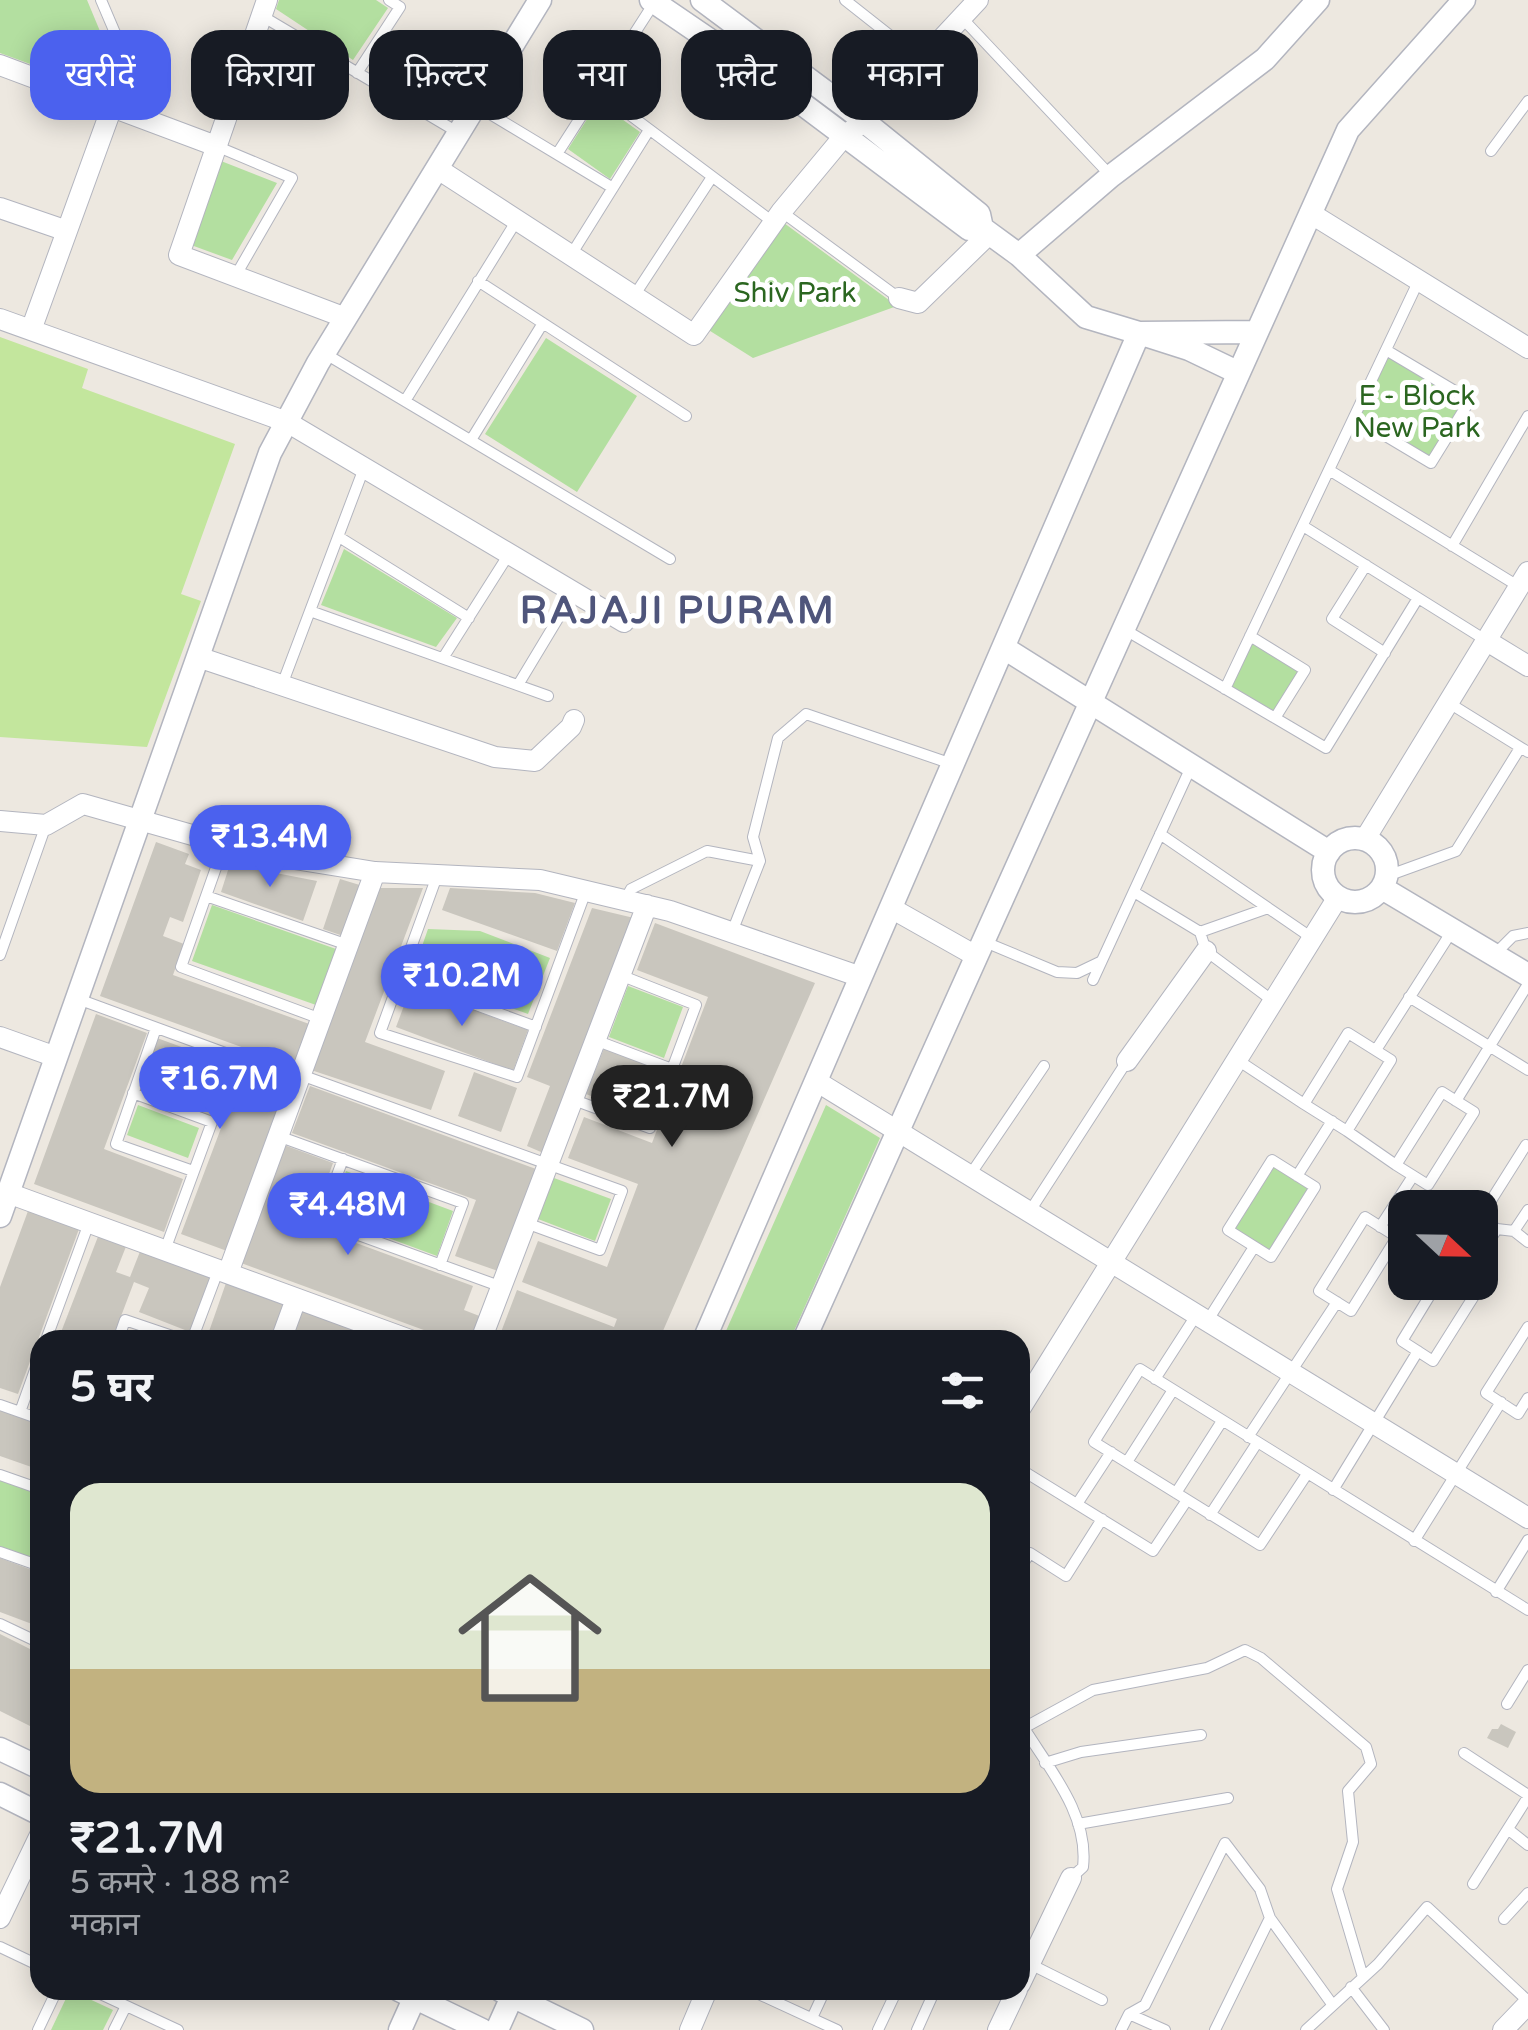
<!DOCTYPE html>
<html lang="hi">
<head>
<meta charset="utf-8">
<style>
  :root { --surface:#171b24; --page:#242831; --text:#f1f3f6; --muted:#9ea1a6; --line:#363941; --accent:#4b61ee }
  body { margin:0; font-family:"Varela Round","Noto Sans Devanagari",sans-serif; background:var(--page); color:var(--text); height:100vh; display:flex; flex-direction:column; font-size:38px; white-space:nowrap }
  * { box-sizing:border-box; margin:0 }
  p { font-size:32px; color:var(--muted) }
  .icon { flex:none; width:55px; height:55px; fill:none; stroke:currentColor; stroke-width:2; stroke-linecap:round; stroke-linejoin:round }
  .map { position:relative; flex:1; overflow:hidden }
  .details { position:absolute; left:30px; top:1330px; width:1000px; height:670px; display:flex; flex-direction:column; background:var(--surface); border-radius:30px; box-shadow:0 5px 25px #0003 }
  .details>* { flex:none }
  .banner { position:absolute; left:30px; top:30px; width:1000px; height:90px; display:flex; gap:20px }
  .needle { width:65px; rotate:112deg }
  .fabs { position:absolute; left:1388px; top:1190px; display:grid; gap:20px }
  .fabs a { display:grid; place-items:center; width:110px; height:110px; border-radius:20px; background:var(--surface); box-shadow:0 5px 25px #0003; font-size:50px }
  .price { position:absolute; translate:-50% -85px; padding:0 22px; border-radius:35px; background:var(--accent); color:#fff; font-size:32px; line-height:65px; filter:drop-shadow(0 2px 5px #0008) }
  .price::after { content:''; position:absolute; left:50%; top:60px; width:30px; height:22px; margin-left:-15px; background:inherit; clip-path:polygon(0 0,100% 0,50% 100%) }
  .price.on { background:#222; color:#fff }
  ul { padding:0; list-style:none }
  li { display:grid; align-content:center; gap:20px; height:530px; padding:0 40px }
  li+li { border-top:2px solid var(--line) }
  li span { display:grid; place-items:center; height:310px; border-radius:30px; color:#555 }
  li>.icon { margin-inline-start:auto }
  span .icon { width:180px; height:180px; fill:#fffc; stroke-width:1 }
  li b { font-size:42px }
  h2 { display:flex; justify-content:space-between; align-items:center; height:120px; padding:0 40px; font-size:42px }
  .chip { padding:0 35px; border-radius:30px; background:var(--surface); box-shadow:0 5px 25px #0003; font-size:35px; line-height:90px }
  .chip.on { background:var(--accent); color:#fff }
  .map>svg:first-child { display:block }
  .green { fill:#b3dfa0 }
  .pitch { fill:#c3e69d }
  .building { fill:#c9c6be }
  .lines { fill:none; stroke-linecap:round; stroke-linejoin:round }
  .service-casing { stroke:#b3b5bf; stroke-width:12 }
  .minor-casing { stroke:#b3b5bf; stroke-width:22 }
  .tertiary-casing { stroke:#b3b5bf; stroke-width:25 }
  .service { stroke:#fff; stroke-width:10 }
  .minor { stroke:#fff; stroke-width:20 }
  .tertiary { stroke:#fff; stroke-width:22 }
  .labels { text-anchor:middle; stroke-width:10; stroke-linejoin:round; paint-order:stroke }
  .park-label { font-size:28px; fill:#2b6620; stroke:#fff }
  .district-label { font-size:38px; font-weight:bold; letter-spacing:2.5px; fill:#4f557b; stroke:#fff }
</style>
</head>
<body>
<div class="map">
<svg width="1528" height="2030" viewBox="0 0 1528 2030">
  <rect width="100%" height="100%" fill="#ede8e0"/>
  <!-- green -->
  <path class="green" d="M0 0H87L117 72 107 92 0 53Z
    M279 0H376L388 8 353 60 276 9Z
    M598 102 640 132 610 179 568 149Z
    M221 161 277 183 232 260 191 245Z
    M784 223 897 306 753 358 707 329Z
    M546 338 637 396 577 492 485 434Z
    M1387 353 1466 401 1430 460 1357 416Z
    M344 549 457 618 436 647 321 605Z
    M1252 639 1301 671 1274 715 1229 688Z
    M212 905 336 949 316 1005 192 961Z
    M428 929 480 931 550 958 528 1014 413 972Z
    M628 986 683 1007 664 1058 609 1037Z
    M138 1105 199 1128 188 1158 127 1135Z
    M826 1105 880 1138 790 1340H722Z
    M1272 1162 1312 1187 1270 1255 1230 1230Z
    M346 1171 453 1211 437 1256 329 1216Z
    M554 1178 611 1199 595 1241 538 1219Z
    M0 1477 40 1491 39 1563 0 1549Z
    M70 1990 113 2010 103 2030H51Z"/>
  <!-- pitch -->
  <path class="pitch" d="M0 337 88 369 82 388 235 444 181 594 201 601 147 747 0 737Z"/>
  <!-- building -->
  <path class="building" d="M156 842 189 854 185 864 201 870 183 922 170 917 163 936 184 944 173 975 312 1025 297 1067 100 996Z
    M230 864 317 881 303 921 221 892Z
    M340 879 363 886 346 937 323 929Z
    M378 888H423L365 1042 445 1071 431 1110 311 1070Z
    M450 888 535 893 575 903 557 951 442 910Z
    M592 908 634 918 548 1155 527 1146 550 1086 527 1077Z
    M655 923 815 983 659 1340H498L517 1290 614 1327 617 1319 522 1282 538 1241 607 1267 638 1184 568 1158 584 1117 652 1143 708 997 637 970Z
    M411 987 528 1030 513 1071 396 1027Z
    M96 1014 147 1033 104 1149 183 1179 164 1232 34 1184Z
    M157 1038 288 1086 227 1251 181 1234 226 1115 140 1084Z
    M605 1046 666 1071 649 1113 633 1106 640 1089 626 1083 622 1093 612 1089 606 1102 586 1094Z
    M474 1072 517 1088 501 1132 458 1116Z
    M310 1086 536 1169 498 1271 455 1256 476 1200 292 1133Z
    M284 1145 333 1163 310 1226 473 1286 464 1310 482 1317 474 1340H451L241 1263Z
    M28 1211 79 1229 18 1394 0 1388V1287Z
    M99 1234 127 1244 116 1272 130 1277 141 1249 212 1277 190 1332 139 1312 149 1288 134 1282 112 1340H58Z
    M226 1283 283 1304 271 1340H206Z
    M299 1309 354 1330 350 1340H287Z
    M0 1410 40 1424V1470L0 1456Z
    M0 1558 40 1573V1627L0 1612Z
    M0 1634 40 1654V1731L0 1711Z
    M1501 1724 1516 1732 1508 1748 1487 1738 1492 1729H1498Z"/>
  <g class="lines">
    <!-- service casing -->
    <g class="service-casing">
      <path id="service" d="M101 0 130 68 112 107
        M845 0 921 60
        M262 16 459 133
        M962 18 1111 176
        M357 73 400 7 389 0
        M598 91 773 222
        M477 106 613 188
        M216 146 292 178 236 275
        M1491 151 1528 101
        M557 154 654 3
        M782 212 899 298
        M571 255 649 130
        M478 281 686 416
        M634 296 712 177
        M324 353 670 559
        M405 401 517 220
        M1354 417 1431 463 1470 400 1386 350
        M471 440 543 323
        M1329 470 1518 586
        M1303 526 1487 641
        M339 537 469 618
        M1452 546 1528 416
        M1366 565 1332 619 1385 653
        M310 611 548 696
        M1122 628 1326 748 1418 598
        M1250 636 1305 670 1275 718
        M443 658 509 554
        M282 685 364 468
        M518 685 574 592
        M1225 689 1419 280
        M1449 703 1528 752
        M1160 834 1312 938
        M224 845 181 967 321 1019
        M760 861 753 837 778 738 806 714 952 764
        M437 876 380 1033 517 1077 586 891
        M1387 876 1456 851 1520 748
        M1134 892 1200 932 1206 951 1273 1001
        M206 896 348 945
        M625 900 631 889 707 851 760 861 732 932
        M1200 932 1268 908
        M985 942 1057 972 1077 973 1100 962
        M1495 954 1513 936 1528 933
        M0 955 46 825
        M400 977 536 1027
        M1093 980 1191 767
        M1409 997 1528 1070
        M78 999 299 1080
        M156 1028 116 1144 193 1171
        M1348 1033 1391 1060 1347 1131 1304 1104Z
        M595 1040 672 1069
        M1376 1050 1452 931
        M1236 1059 1304 1104
        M301 1075 622 1191 600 1250 526 1223
        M1442 1092 1474 1112 1428 1185 1396 1165Z
        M133 1093 212 1122 165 1250
        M574 1100 650 1128 696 1005 620 975
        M1456 1101 1528 984
        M1347 1131 1396 1165
        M278 1136 463 1203 440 1265
        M343 1159 320 1221 502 1287
        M1272 1160 1315 1187 1271 1257 1228 1230Z
        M970 1175 1044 1066
        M1297 1176 1332 1121
        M1030 1211 1127 1061
        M1365 1217 1397 1237 1351 1311 1319 1291Z
        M1480 1218 1526 1145 1528 1146
        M1480 1218 1497 1229 1514 1231 1528 1210
        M1380 1227 1413 1176
        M1514 1231 1528 1242
        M1480 1255 1497 1229
        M1438 1282 1402 1341 1433 1361 1479 1288 1471 1282
        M1208 1320 1254 1247
        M1528 1327 1486 1393 1518 1414 1528 1398
        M46 1340 89 1223
        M118 1340 125 1320 184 1340
        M192 1340 218 1271
        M1155 1379 1197 1314
        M0 1405 40 1419
        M20 1412 40 1356
        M1248 1437 1337 1302
        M1127 1462 1173 1390
        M1020 1469 1153 1551 1187 1500
        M1307 1474 1260 1545 1094 1442 1140 1369 1528 1610
        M0 1475 40 1489
        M1333 1490 1418 1351
        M1176 1493 1222 1421
        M1077 1504 1111 1452
        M1210 1515 1257 1443
        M1414 1541 1501 1402
        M0 1552 40 1566
        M1020 1568 1030 1553 1066 1576 1102 1519
        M1496 1592 1528 1540
        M0 1624 40 1643
        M1507 1704 1528 1670
        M1024 1728C1050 1770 1089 1815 1083 1867L1071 1878
        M1020 1730 1093 1690 1207 1668 1245 1650 1261 1658 1366 1747 1371 1764 1348 1791 1353 1842 1337 1889 1363 1977
        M1464 1753 1528 1795
        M1045 1763 1081 1752 1201 1735
        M1078 1824 1228 1798
        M1509 1830 1528 1845
        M1473 1884 1528 1797
        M1504 1919 1528 1893
        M0 1947 40 1966
        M1020 1959 1102 2000
        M1351 1987 1384 2030
        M92 1990 178 2030
        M750 1990 837 2030
        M1129 2014 1165 2030
        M812 2018 825 1990
        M38 2030 57 1990
        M114 2030 126 2006
        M878 2030 897 1990
        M917 2030 935 1990
        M1121 2030 1129 2014 1145 2005 1225 1843 1260 1889 1270 1918 1332 2004
        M1215 2030 1270 1918
        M1306 2030 1378 1964 1427 1907 1528 2001"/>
    </g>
    <!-- minor casing -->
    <g class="minor-casing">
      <path id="minor" d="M267 0 179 255 346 318
        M0 65 216 146
        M438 169 694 335 781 212 845 135 864 122 978 0
        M0 208 67 231
        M1310 213 1528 348
        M899 298 918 303 989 234
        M0 319 287 422 624 622
        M31 330 112 107
        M1487 641 1528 666
        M198 657 495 757 535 761 571 727 574 720
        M0 821 46 825 83 804 252 852 375 872 540 880 670 911 861 977
        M1365 839 1528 572
        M891 908 976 956
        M0 1037 56 1057
        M1127 1061 1206 951
        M816 1081 1528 1518
        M8 1193 410 1340
        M228 1273 375 872
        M281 1340 296 1299
        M481 1340 647 905
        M1020 1409 1338 897
        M0 1918 40 1835
        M1020 1984 1071 1878
        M690 2030 707 1990
        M998 2030 1017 1990
        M1503 2030 1528 2004"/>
    </g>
    <!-- tertiary casing -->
    <g class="tertiary-casing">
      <path id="tertiary" d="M651 0 793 97 969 229 982 228
        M702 0 850 110 979 214 982 228 1019 255 1086 317 1139 333 1255 332
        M1019 255 1111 176 1265 59 1318 0
        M1004 648 1329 852
        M1323 870a32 32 0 1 1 64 0a32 32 0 1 1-64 0Z
        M1382 888 1528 975
        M0 1216 270 453 318 363 540 0
        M704 1340 1139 333 1189 349 1237 372
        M804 1340 1348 130 1464 0
        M0 1749 40 1768
        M0 1794 40 1814
        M399 1990 482 2030
        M500 1990 582 2030
        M400 2030 418 1990
        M497 2030 515 1990"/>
    </g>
    <!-- service -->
    <use href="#service" class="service"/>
    <!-- minor -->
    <use href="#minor" class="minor"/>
    <!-- tertiary -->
    <use href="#tertiary" class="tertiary"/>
  </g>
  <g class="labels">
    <!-- park labels -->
    <g class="park-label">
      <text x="795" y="302">Shiv Park</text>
      <text x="1417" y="405">E - Block<tspan x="1417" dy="32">New Park</tspan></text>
    </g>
    <!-- district labels -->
    <g class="district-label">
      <text x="678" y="623">RAJAJI PURAM</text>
    </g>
  </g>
</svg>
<div class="fabs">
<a><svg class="needle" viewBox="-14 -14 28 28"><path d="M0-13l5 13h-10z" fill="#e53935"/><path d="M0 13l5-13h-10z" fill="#9ea1a6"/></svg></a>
</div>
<b class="price" style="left:270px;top:890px">₹13.4M</b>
<b class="price" style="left:462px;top:1029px">₹10.2M</b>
<b class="price" style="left:220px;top:1132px">₹16.7M</b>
<b class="price on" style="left:672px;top:1150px">₹21.7M</b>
<b class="price" style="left:348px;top:1258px">₹4.48M</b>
<div class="banner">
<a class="chip on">खरीदें</a>
<a class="chip">किराया</a>
<a class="chip">फ़िल्टर</a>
<a class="chip">नया</a>
<a class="chip">फ़्लैट</a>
<a class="chip">मकान</a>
</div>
<section class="details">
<h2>5 घर<svg class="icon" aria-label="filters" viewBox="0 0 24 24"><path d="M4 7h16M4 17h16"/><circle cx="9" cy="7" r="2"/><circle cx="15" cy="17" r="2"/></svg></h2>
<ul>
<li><span style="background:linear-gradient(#dfe7d0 60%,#c2b280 0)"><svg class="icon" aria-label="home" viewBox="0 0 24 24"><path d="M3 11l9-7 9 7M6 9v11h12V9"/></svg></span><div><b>₹21.7M</b><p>5 कमरे · 188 m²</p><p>मकान</p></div></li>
</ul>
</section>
</div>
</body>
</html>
